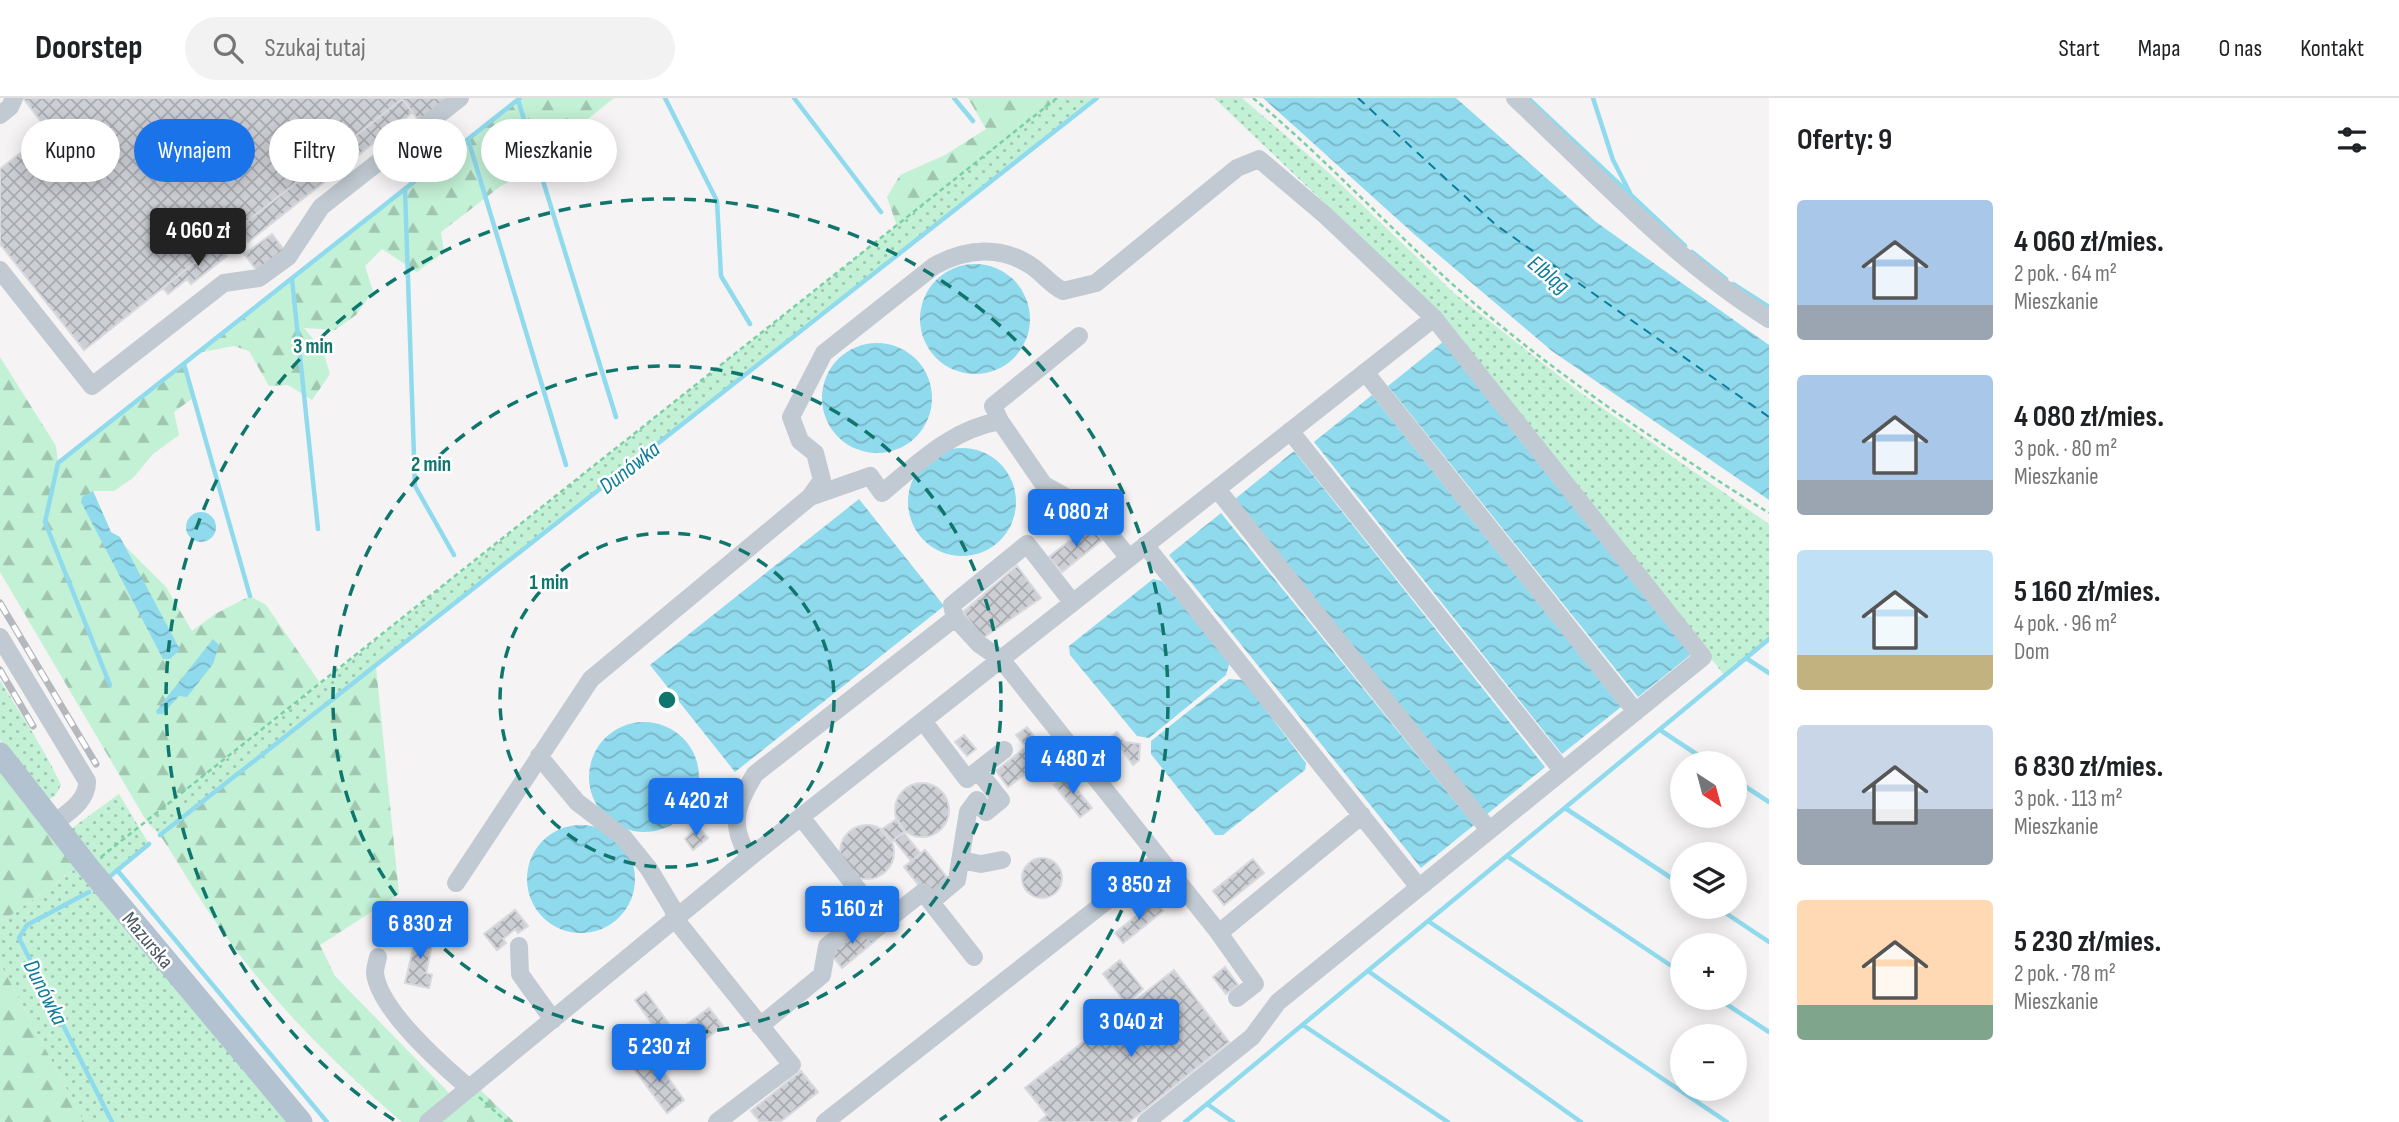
<!DOCTYPE html>
<html lang="pl">
<head>
<meta charset="utf-8">
<style>
  :root { --surface:#fff; --page:#f2f2f2; --text:#202124; --muted:#757577; --line:#e0e0e0; --accent:#1a73e8 }
  body { margin:0; font-family:"Sofia Sans Condensed",sans-serif; background:var(--page); color:var(--text); height:100vh; display:flex; flex-direction:column; font-size:26px; white-space:nowrap }
  * { box-sizing:border-box; margin:0 }
  p { font-size:23px; color:var(--muted) }
  .icon { flex:none; width:38px; height:38px; fill:none; stroke:currentColor; stroke-width:2; stroke-linecap:round; stroke-linejoin:round }
  .map { position:relative; flex:1; overflow:hidden }
  .side { display:flex; flex-direction:column; background:var(--surface); width:630px }
  .side>* { flex:none }
  .hud { position:absolute; left:21px; top:21px; width:665px; height:63px; display:flex; gap:14px }
  .needle { width:46px; rotate:144deg }
  .controls { position:absolute; left:1670px; top:653px; display:grid; gap:14px }
  .controls a { display:grid; place-items:center; width:77px; height:77px; border-radius:50%; background:var(--surface); box-shadow:0 4px 18px #0003; font-size:35px }
  .price { position:absolute; translate:-50% -60px; padding:0 16px; border-radius:7px; background:var(--accent); color:#fff; font-size:23px; line-height:46px; filter:drop-shadow(0 2px 4px #0008) }
  .price::after { content:''; position:absolute; left:50%; top:42px; width:21px; height:16px; margin-left:-10px; background:inherit; clip-path:polygon(0 0,100% 0,50% 100%) }
  .price.on { background:#222; color:#fff }
  ul { padding:0; list-style:none }
  li { display:flex; align-items:center; gap:21px; height:175px; padding:0 28px }
  li span { display:grid; place-items:center; flex:none; width:196px; height:140px; border-radius:7px; color:#555 }
  li>.icon { margin-inline-start:auto }
  span .icon { width:84px; height:84px; fill:#fffc; stroke-width:1 }
  li b { font-size:30px }
  h2 { display:flex; justify-content:space-between; align-items:center; height:84px; padding:0 28px; font-size:30px }
  .chip { padding:0 24px; border-radius:32px; background:var(--surface); box-shadow:0 4px 18px #0003; font-size:24px; line-height:63px }
  .chip.on { background:var(--accent); color:#fff }
  header { display:flex; align-items:center; gap:42px; box-sizing:border-box; height:98px; padding:0 35px; background:var(--surface); border-bottom:2px solid var(--line) }
  header strong { font-size:33px }
  nav { display:flex; gap:38px; margin-inline-start:auto; font-size:24px }
  .search { width:490px; height:63px; background:var(--page); display:flex; align-items:center; gap:18px; box-sizing:border-box; padding:0 24px; border-radius:38px; color:var(--muted); font-size:26px }
  main { display:flex; flex:1; min-height:0 }
  .map>svg:first-child { display:block }
  .grass { fill:url(#grass-dots) }
  .forest { fill:url(#forest-firs) }
  .water { fill:url(#water-waves) }
  .lines { fill:none; stroke-linecap:round; stroke-linejoin:round }
  .stream { stroke:#90daee; stroke-width:4.5 }
  .ferry { stroke:#0c7c9b; stroke-width:2; stroke-dasharray:9 7; stroke-linecap:butt }
  .building { fill:url(#building-cross-hatch); stroke:#d7d9de; stroke-width:2 }
  .path { stroke:#7ad0a6; stroke-width:2.5; stroke-dasharray:5 3.5; stroke-linecap:butt }
  .minor { stroke:#c1cad2; stroke-width:18 }
  .major { stroke:#b3c2d1; stroke-width:23 }
  .rail-casing { stroke:#b5b8bd; stroke-width:7 }
  .rail { stroke:#fff; stroke-width:4.5; stroke-dasharray:13; stroke-linecap:butt }
  .ring { fill:none; stroke:#0f766e; stroke-width:3.5; stroke-dasharray:12 9 }
  .labels { text-anchor:middle; stroke-width:5; stroke-linejoin:round; paint-order:stroke }
  .street-label { font-size:21px; fill:#4a5661; stroke:#fff }
  .water-label { font-size:23px; font-style:italic; fill:#0c7c9b; stroke:#fff }
  .centre { fill:#0f766e; stroke:#fff; stroke-width:3.5 }
  .ring-label { font-size:21px; text-anchor:middle; font-weight:bold; fill:#0f766e; stroke:#fff; stroke-width:5; stroke-linejoin:round; paint-order:stroke }
</style>
</head>
<body>
<header>
<strong>Doorstep</strong>
<div class="search"><svg class="icon" aria-label="search" viewBox="0 0 24 24"><circle cx="10" cy="10" r="6"/><path d="M15 15l6 6"/></svg>Szukaj tutaj</div>
<nav><a>Start</a><a>Mapa</a><a>O nas</a><a>Kontakt</a></nav>
</header>
<main>
<div class="map">
<svg width="1769" height="1024" viewBox="0 0 1769 1024">
  <defs>
    <pattern id="grass-dots" width="8" height="8" patternUnits="userSpaceOnUse" patternTransform="scale(1.75)"><rect width="8" height="8" fill="#c3f1d5"/><path d="M2 2h.1M6 6h.1" fill="none" stroke="#a0c6b0" stroke-width="1.8" stroke-linecap="round"/></pattern>
    <pattern id="forest-firs" width="22" height="20" patternUnits="userSpaceOnUse" patternTransform="scale(1.75)"><rect width="22" height="20" fill="#c3f1d5"/><path d="M5 1l3.5 6h-7zM16 11l3.5 6h-7z" fill="#a0c6b0"/></pattern>
    <pattern id="water-waves" width="16" height="10" patternUnits="userSpaceOnUse" patternTransform="scale(1.75)"><rect width="16" height="10" fill="#90daee"/><path d="M0 5q4-4 8 0t8 0" fill="none" stroke="#78b4c4"/></pattern>
    <pattern id="building-cross-hatch" width="8" height="8" patternUnits="userSpaceOnUse" patternTransform="scale(1.75)"><rect width="8" height="8" fill="#cdcfd5"/><path d="M0 0l8 8M0 8l8-8" fill="none" stroke="#a8abb0"/></pattern>
  </defs>
  <rect width="100%" height="100%" fill="#f5f3f3"/>
  <!-- grass -->
  <path class="grass" d="M1057 0H1097L160 737 147 724Z
    M1214 0H1242L1328 74 1455 196 1581 295 1769 426V541L1725 578 1437 212Z
    M0 582C21 617 44 650 61 687L55 698 46 703 0 642Z
    M119 696 149 746 107 780 68 733Z
    M78 769 292 1024H84L0 865V825Z"/>
  <!-- forest -->
  <path class="forest" d="M520 0H614L569 36 560 57 501 88 441 134 444 154 417 174 382 151 365 168 373 193 356 217 335 232 304 230 323 253 330 276 312 302 288 287 269 288 249 253 234 248 197 255Z
    M968 0H1057L897 128 887 99 900 77 945 57 986 31Z
    M0 259 56 348 58 364 184 266 193 300 174 314 179 337 153 356 133 380 114 393H93L111 434 166 489 192 533 215 516 250 498 266 507 320 585 147 724 0 474Z
    M376 569 399 796 320 847 335 878 452 998 470 982 514 1024H402C337 968 275 907 225 837 201 805 182 770 160 737Z
    M0 666 78 769 0 825Z
    M0 865 84 1024H0Z"/>
  <!-- water -->
  <path class="water" d="M1263 0H1456L1596 124 1769 247V402L1552 253 1414 136Z
    M920 221a55 55 0 1 1 110 0a55 55 0 1 1-110 0Z
    M1444 243 1694 554 1638 599 1388 288Z
    M822 300a55 55 0 1 1 110 0a55 55 0 1 1-110 0Z
    M1372 297 1621 609 1562 656 1314 344Z
    M908 404a54 54 0 1 1 108 0a54 54 0 1 1-108 0Z
    M1294 353 1545 669 1486 717 1235 401Z
    M93 393 111 434 120 439 177 546 180 552 170 561H163L81 404 82 399Z
    M859 401 944 508 735 674 650 567Z
    M186 429a15 15 0 1 1 30 0a15 15 0 1 1-30 0Z
    M1221 415 1474 727 1421 770 1169 457Z
    M1153 481 1162 483 1230 563 1226 577 1149 640 1137 638 1070 557 1069 548Z
    M213 541 219 547 213 566 187 599 179 598 163 616H157L156 613Z
    M1229 581 1243 582 1306 665 1305 672 1223 737H1215L1151 656V643Z
    M589 679a55 55 0 1 1 110 0a55 55 0 1 1-110 0Z
    M527 781a54 54 0 1 1 108 0a54 54 0 1 1-108 0Z"/>
  <g class="lines">
    <!-- stream -->
    <path class="stream" d="M665 0 717 103 721 178 750 226
      M794 0 881 114
      M954 0 973 23
      M1528 0 1685 148
      M1593 0 1613 62 1630 95
      M518 2 616 319
      M468 41 566 367
      M405 92 415 388 454 457
      M1692 154 1726 181
      M292 181 318 431
      M1733 186 1769 209
      M184 266 250 498
      M1746 560 1769 575
      M110 587 45 424 58 365 520 0
      M1660 632 1710 665
      M1734 681 1769 704
      M1565 710 1682 787
      M160 737 1097 0
      M1507 758 1682 875
      M117 772 327 1024
      M108 780 149 746
      M89 794 27 827 19 840 112 1024
      M1715 808 1769 844
      M1428 823 1727 1024
      M1368 873 1581 1024
      M1717 900 1769 934
      M1303 927 1448 1024
      M1207 1006 1233 1024
      M1185 1024 1769 541"/>
    <!-- ferry -->
    <path class="ferry" d="M1358 0 1496 127 1769 319"/>
  </g>
  <!-- building -->
  <path class="building" d="M23 0H451L420 24 402 1 84 252 0 146V71L48 33Z
    M402 1 413 14 248 144 238 131Z
    M272 136 285 153 258 174 244 156Z
    M218 146 227 158 191 186 187 181 168 196 163 190Z
    M1090 427 1102 442 1062 474 1049 459Z
    M1017 468 1041 500 983 540 963 514Z
    M1027 629 1057 667 1037 683 1029 673 1008 689 996 673 1026 649 1016 637Z
    M1117 634 1125 644 1140 646 1139 662 1133 667 1112 638Z
    M964 637 976 651 967 658 955 644Z
    M1066 678 1092 710 1080 719 1054 687Z
    M895 712a27 27 0 1 1 54 0a27 27 0 1 1-54 0Z
    M897 721 905 733 891 744 881 732Z
    M840 754a27 27 0 1 1 54 0a27 27 0 1 1-54 0Z
    M698 729 708 740 693 752 685 741Z
    M904 735 921 756 911 763 894 742Z
    M925 752 950 783 929 800 904 769Z
    M1022 780a20 20 0 1 1 40 0a20 20 0 1 1-40 0Z
    M1253 761 1264 775 1224 807 1213 793Z
    M1155 803 1163 813 1123 845 1115 835Z
    M515 812 528 828 518 835 515 831 503 841 506 845 497 852 484 836Z
    M862 826 875 843 842 870 828 852Z
    M417 834 434 837 426 875 432 877 429 890 405 885Z
    M1120 862 1143 891 1126 905 1103 876Z
    M1225 869 1238 887 1226 896 1213 879Z
    M1174 872 1229 944 1129 1024H1039L1047 1017 1025 990Z
    M646 894 671 929 660 937 635 902Z
    M709 910 723 928 669 968 656 949Z
    M651 956 684 1002 667 1015 633 970Z
    M801 973 818 994 780 1024H760L751 1013Z"/>
  <g class="lines">
    <!-- path -->
    <path class="path" d="M1253 0C1325 60 1389 130 1459 192 1552 275 1664 349 1769 415
      M101 759 1057 0
      M479 999 507 1024"/>
    <!-- minor -->
    <path class="minor" d="M1515 0C1597 77 1673 161 1769 221
      M0 17 10 9 14 0
      M0 172 92 288 224 185 259 180 288 159 321 109 460 0
      M1365 274 1636 614
      M1000 323 993 308 1079 238
      M1290 333 1562 672
      M1217 391 1489 732
      M810 399 870 378 882 395C918 365 952 331 1000 323L1044 387 1091 413 1129 460
      M1145 447 1418 788
      M955 520 952 507 1027 446 1072 504
      M0 539 87 683C88 703 67 715 53 726
      M923 623 967 681 1004 652
      M539 658 577 704 624 740 649 771 673 811 675 821 792 967 717 1024
      M801 719 884 825
      M749 760C729 726 735 709 755 676L955 520 979 546 1001 561 1219 835 1255 886 1237 900
      M960 762 981 766 1002 762
      M456 785 591 581 810 399 822 382 815 355 800 343 791 319 824 255 934 168C966 150 1002 147 1033 169 1044 177 1051 187 1063 193L1096 185 1237 70 1259 61 1326 118 1434 220 1703 559 1278 904 1252 939 1146 1024
      M931 804 957 782 968 714 977 702 986 714 1001 702 978 673
      M1219 835 1362 717
      M519 848 520 876 553 922
      M378 859C377 864 375 870 375 875 379 912 442 967 469 990
      M760 928 822 877 827 848 862 821 872 834 923 794 974 859
      M428 1024 755 755 1434 220
      M825 1024 1160 761"/>
    <!-- major -->
    <path class="major" d="M0 656 88 769 301 1024"/>
    <!-- rail casing -->
    <g class="rail-casing">
      <path id="rail" d="M0 505 96 666
        M0 572 33 628"/>
    </g>
    <!-- rail -->
    <use href="#rail" class="rail"/>
  </g>
  <!-- distance rings -->
  <g class="ring">
    <circle cx="667" cy="602" r="167"/>
    <circle cx="667" cy="602" r="334"/>
    <path d="M394 1022A501 501 0 1 1 940 1022"/>
  </g>
  <g class="labels">
    <!-- street labels -->
    <g class="street-label">
      <text transform="translate(148 842) rotate(50)" y="7">Mazurska</text>
    </g>
    <!-- water labels -->
    <g class="water-label">
      <text transform="translate(1549 176) rotate(39)" y="8">Elbląg</text>
      <text transform="translate(629 369) rotate(-38)" y="8">Dunówka</text>
      <text transform="translate(46 894) rotate(63)" y="8">Dunówka</text>
    </g>
  </g>
  <circle cx="667" cy="602" r="10" class="centre"/>
  <g class="ring-label">
    <text x="313" y="255">3 min</text>
    <text x="431" y="373">2 min</text>
    <text x="549" y="491">1 min</text>
  </g>
</svg>
<div class="controls">
<a><svg class="needle" viewBox="-14 -14 28 28"><path d="M0-13l5 13h-10z" fill="#e53935"/><path d="M0 13l5-13h-10z" fill="#757577"/></svg></a>
<a><svg class="icon" aria-label="layers" viewBox="0 0 24 24"><path d="M12 4l9 5-9 5-9-5zM3 14l9 5 9-5"/></svg></a>
<a>+</a>
<a>−</a>
</div>
<b class="price on" style="left:198px;top:170px">4 060 zł</b>
<b class="price" style="left:1076px;top:451px">4 080 zł</b>
<b class="price" style="left:1073px;top:698px">4 480 zł</b>
<b class="price" style="left:696px;top:740px">4 420 zł</b>
<b class="price" style="left:1139px;top:824px">3 850 zł</b>
<b class="price" style="left:852px;top:848px">5 160 zł</b>
<b class="price" style="left:420px;top:863px">6 830 zł</b>
<b class="price" style="left:1131px;top:961px">3 040 zł</b>
<b class="price" style="left:659px;top:986px">5 230 zł</b>
<div class="hud">
<a class="chip">Kupno</a>
<a class="chip on">Wynajem</a>
<a class="chip">Filtry</a>
<a class="chip">Nowe</a>
<a class="chip">Mieszkanie</a>
</div>
</div>
<section class="side">
<h2>Oferty: 9<svg class="icon" aria-label="filters" viewBox="0 0 24 24"><path d="M4 7h16M4 17h16"/><circle cx="9" cy="7" r="2"/><circle cx="15" cy="17" r="2"/></svg></h2>
<ul>
<li><span style="background:linear-gradient(#a9c7e8 75%,#9aa5b1 0)"><svg class="icon" aria-label="home" viewBox="0 0 24 24"><path d="M3 11l9-7 9 7M6 9v11h12V9"/></svg></span><div><b>4 060 zł/mies.</b><p>2 pok. · 64 m²</p><p>Mieszkanie</p></div></li>
<li><span style="background:linear-gradient(#a9c7e8 75%,#9aa5b1 0)"><svg class="icon" aria-label="home" viewBox="0 0 24 24"><path d="M3 11l9-7 9 7M6 9v11h12V9"/></svg></span><div><b>4 080 zł/mies.</b><p>3 pok. · 80 m²</p><p>Mieszkanie</p></div></li>
<li><span style="background:linear-gradient(#bfe0f5 75%,#c2b280 0)"><svg class="icon" aria-label="home" viewBox="0 0 24 24"><path d="M3 11l9-7 9 7M6 9v11h12V9"/></svg></span><div><b>5 160 zł/mies.</b><p>4 pok. · 96 m²</p><p>Dom</p></div></li>
<li><span style="background:linear-gradient(#c9d6e8 60%,#9aa5b1 0)"><svg class="icon" aria-label="home" viewBox="0 0 24 24"><path d="M3 11l9-7 9 7M6 9v11h12V9"/></svg></span><div><b>6 830 zł/mies.</b><p>3 pok. · 113 m²</p><p>Mieszkanie</p></div></li>
<li><span style="background:linear-gradient(#ffd9b3 75%,#7fa58c 0)"><svg class="icon" aria-label="home" viewBox="0 0 24 24"><path d="M3 11l9-7 9 7M6 9v11h12V9"/></svg></span><div><b>5 230 zł/mies.</b><p>2 pok. · 78 m²</p><p>Mieszkanie</p></div></li>
</ul>
</section>
</main>
</body>
</html>
